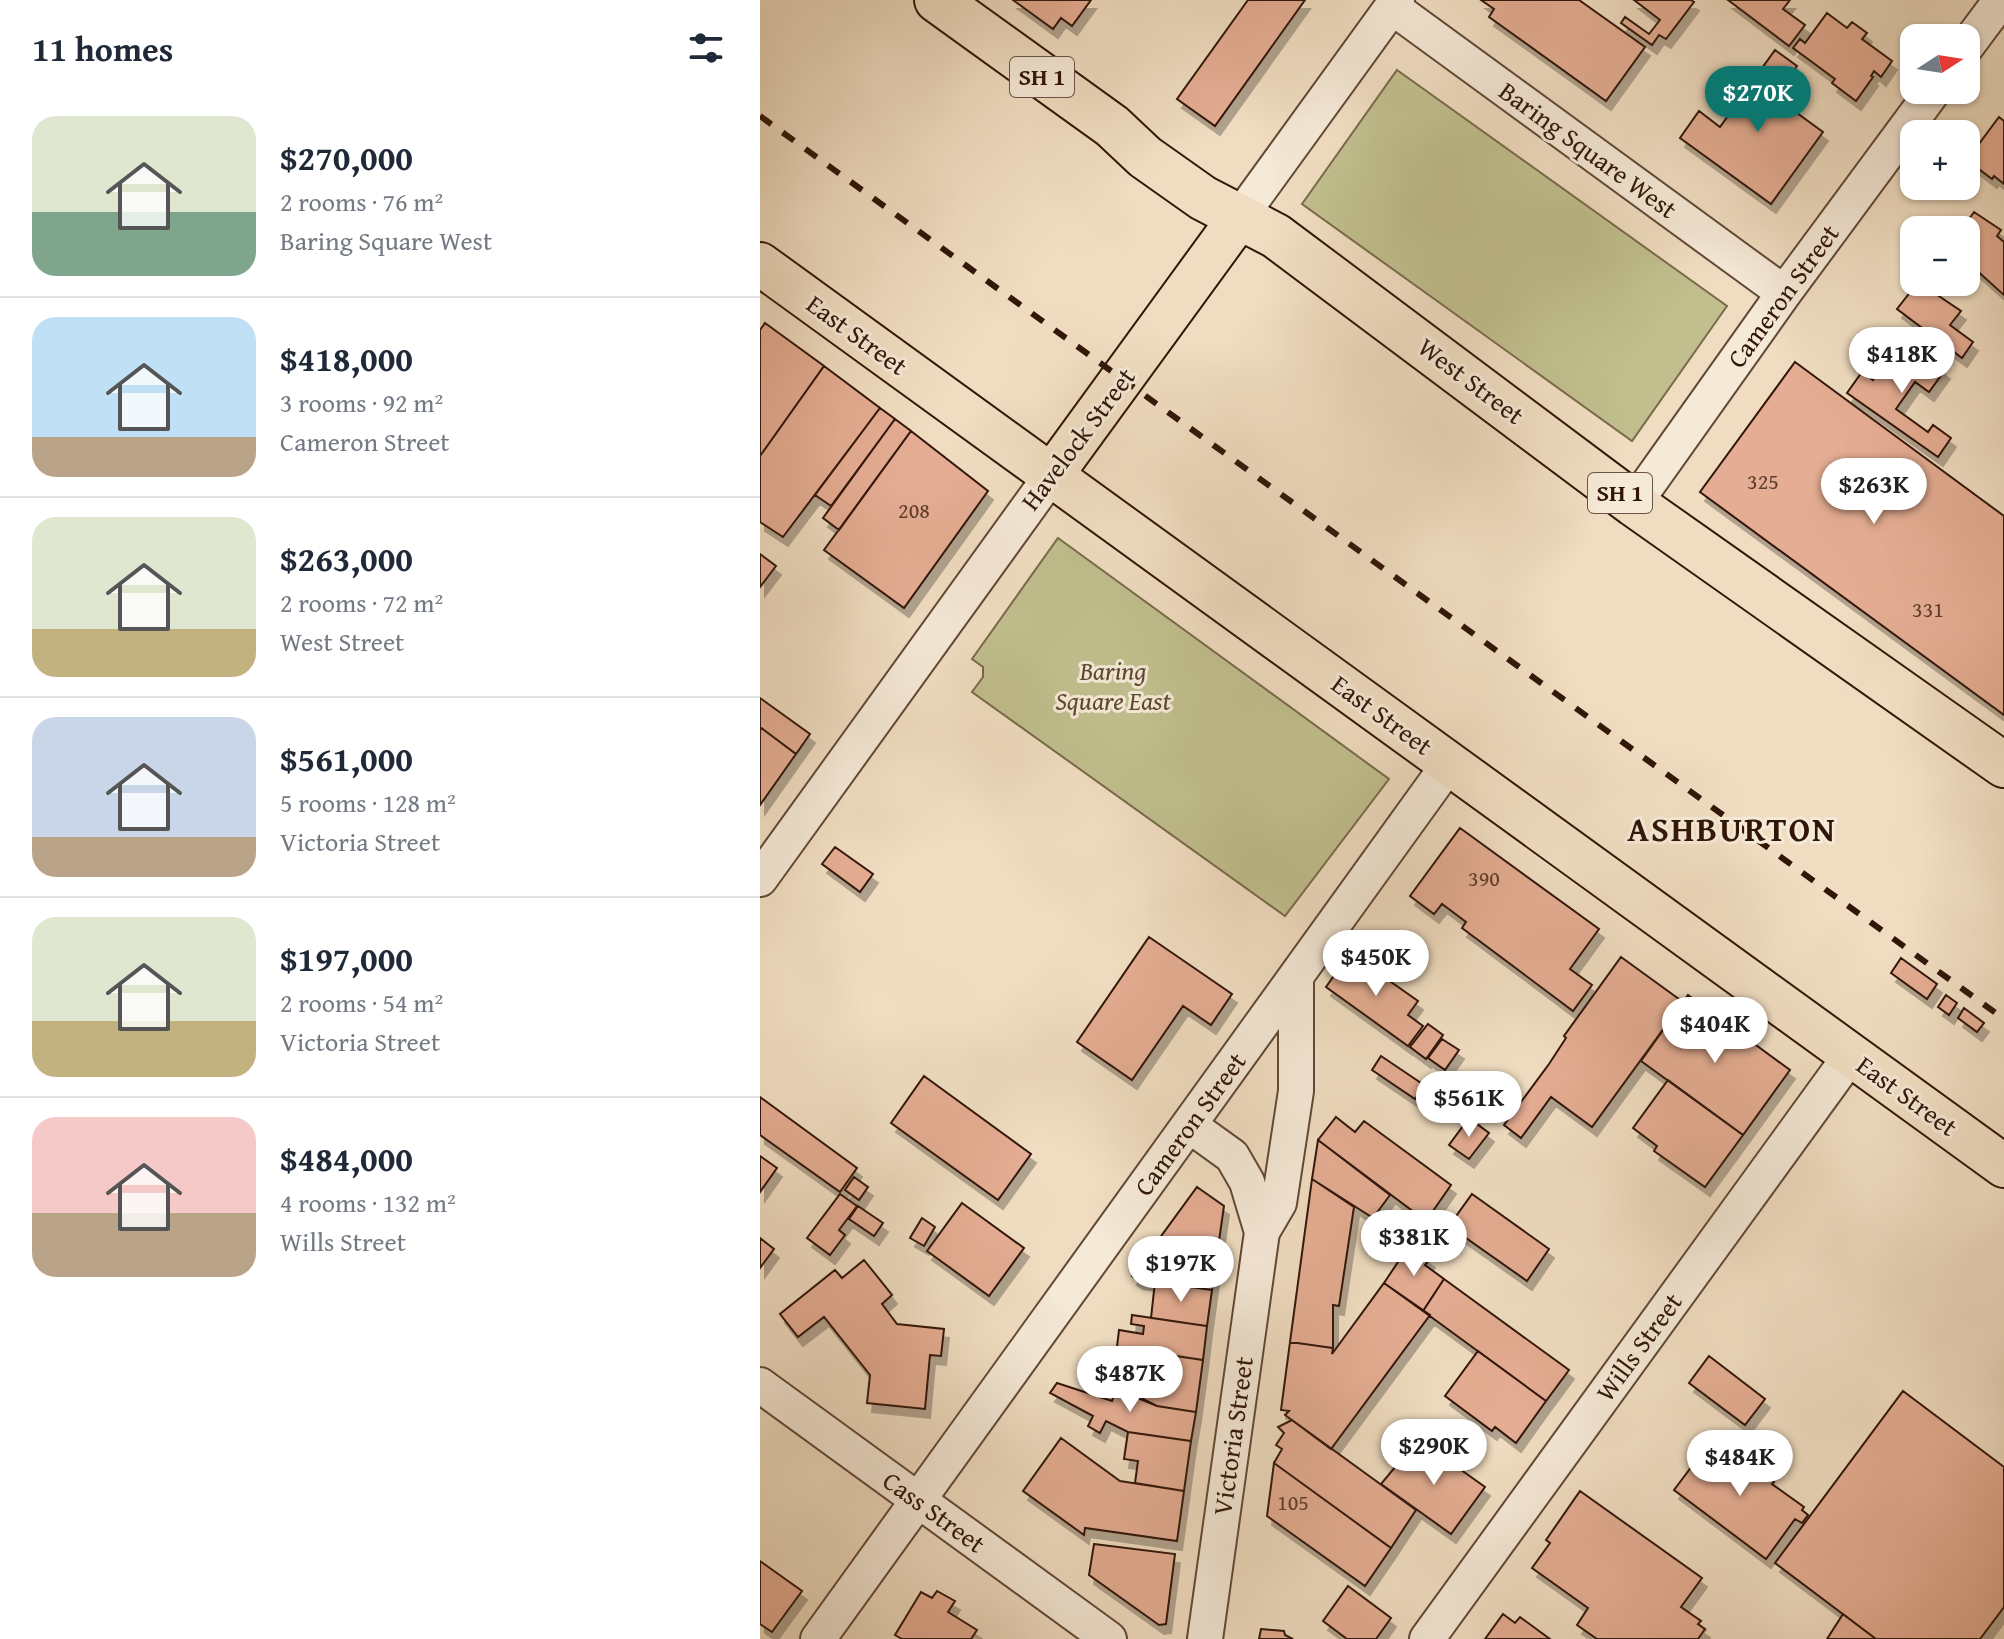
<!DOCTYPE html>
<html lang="en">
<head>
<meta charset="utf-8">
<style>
  :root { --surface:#fff; --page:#f2f2f3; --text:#1f2937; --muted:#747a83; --line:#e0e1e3; --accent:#0f766e }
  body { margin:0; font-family:"Gentium Book Plus",serif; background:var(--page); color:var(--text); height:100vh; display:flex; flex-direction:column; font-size:30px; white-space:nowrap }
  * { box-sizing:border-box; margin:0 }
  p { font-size:26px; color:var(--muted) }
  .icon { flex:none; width:44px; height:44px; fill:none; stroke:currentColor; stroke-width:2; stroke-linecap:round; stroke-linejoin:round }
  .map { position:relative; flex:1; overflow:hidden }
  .drawer { display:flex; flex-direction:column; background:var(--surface); width:760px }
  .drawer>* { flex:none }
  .needle { width:52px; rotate:78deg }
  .controls { position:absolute; left:1140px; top:24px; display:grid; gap:16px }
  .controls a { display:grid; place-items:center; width:80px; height:80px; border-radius:16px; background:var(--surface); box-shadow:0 2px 6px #0004; font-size:40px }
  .price { position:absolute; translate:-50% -68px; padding:0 18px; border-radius:28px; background:#fff; color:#222; font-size:26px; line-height:52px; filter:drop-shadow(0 2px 4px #0008) }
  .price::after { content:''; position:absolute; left:50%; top:48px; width:24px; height:18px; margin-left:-12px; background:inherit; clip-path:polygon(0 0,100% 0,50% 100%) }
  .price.active { background:var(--accent); color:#fff }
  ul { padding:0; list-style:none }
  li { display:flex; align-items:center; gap:24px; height:200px; padding:0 32px }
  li+li { border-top:2px solid var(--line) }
  li span { display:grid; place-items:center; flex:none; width:224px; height:160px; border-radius:24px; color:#555 }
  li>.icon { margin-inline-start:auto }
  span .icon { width:96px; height:96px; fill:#fffc; stroke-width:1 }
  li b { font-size:34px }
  h2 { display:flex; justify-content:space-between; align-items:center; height:96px; padding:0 32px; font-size:34px }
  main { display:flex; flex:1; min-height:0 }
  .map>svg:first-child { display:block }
  .green { fill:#c1bf8e; stroke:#796a4b; stroke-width:2 }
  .building { fill:#e5ad93; stroke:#311608; stroke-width:2; filter:url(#shadow) }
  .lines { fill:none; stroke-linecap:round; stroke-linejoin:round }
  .minor-casing { stroke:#614836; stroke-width:38 }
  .major-casing { stroke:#311608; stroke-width:46 }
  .highway-casing { stroke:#311608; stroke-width:48 }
  .minor { stroke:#f5e9d7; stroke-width:34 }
  .major { stroke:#f0ddc1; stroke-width:42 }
  .highway { stroke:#f0ddc1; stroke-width:44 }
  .rail { stroke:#311608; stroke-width:6; stroke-dasharray:14 14; stroke-linecap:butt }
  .labels { text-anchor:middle; stroke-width:6; stroke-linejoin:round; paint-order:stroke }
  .number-label { font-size:22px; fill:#5e3c2b }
  .shield { fill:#f5e9d7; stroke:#6c5546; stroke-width:2 }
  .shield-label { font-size:24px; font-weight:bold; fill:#311608 }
  .street-label { font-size:26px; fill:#311608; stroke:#f5e9d7 }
  .park-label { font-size:26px; font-style:italic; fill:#5c4930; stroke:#f5e9d7 }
  .district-label { font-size:34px; font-weight:bold; letter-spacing:2px; fill:#311608; stroke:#f5e9d7 }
</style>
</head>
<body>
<main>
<section class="drawer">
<h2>11 homes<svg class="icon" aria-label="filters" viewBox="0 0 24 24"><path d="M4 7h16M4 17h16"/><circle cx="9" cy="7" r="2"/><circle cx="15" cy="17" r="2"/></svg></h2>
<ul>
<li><span style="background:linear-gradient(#dfe7d0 60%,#7fa58c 0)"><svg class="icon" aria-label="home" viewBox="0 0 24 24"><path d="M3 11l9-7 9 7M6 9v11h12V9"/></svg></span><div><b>$270,000</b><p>2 rooms · 76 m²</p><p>Baring Square West</p></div></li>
<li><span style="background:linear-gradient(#bfe0f5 75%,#b9a48a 0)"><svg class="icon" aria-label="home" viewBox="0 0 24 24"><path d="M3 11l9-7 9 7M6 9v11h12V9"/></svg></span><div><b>$418,000</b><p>3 rooms · 92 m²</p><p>Cameron Street</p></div></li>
<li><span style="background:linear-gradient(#dfe7d0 70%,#c2b280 0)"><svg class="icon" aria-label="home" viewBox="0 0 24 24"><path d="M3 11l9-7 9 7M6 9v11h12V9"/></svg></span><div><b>$263,000</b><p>2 rooms · 72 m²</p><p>West Street</p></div></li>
<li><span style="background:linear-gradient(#c9d6e8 75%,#b9a48a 0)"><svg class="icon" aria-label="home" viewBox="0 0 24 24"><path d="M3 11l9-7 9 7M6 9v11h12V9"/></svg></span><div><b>$561,000</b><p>5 rooms · 128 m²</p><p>Victoria Street</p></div></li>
<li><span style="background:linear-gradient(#dfe7d0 65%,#c2b280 0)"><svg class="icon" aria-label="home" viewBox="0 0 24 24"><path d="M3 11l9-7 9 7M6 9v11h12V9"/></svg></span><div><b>$197,000</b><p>2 rooms · 54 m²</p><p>Victoria Street</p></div></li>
<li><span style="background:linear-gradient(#f6c9c9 60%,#b9a48a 0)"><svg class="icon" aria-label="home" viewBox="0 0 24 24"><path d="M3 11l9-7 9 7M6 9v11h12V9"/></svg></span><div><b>$484,000</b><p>4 rooms · 132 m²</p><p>Wills Street</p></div></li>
</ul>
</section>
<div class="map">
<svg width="1244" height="1639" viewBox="0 0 1244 1639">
  <defs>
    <filter id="shadow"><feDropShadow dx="5" dy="9" stdDeviation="0" flood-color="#0004"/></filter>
  </defs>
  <rect width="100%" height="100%" fill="#f0ddc1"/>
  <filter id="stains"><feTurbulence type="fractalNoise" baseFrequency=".0025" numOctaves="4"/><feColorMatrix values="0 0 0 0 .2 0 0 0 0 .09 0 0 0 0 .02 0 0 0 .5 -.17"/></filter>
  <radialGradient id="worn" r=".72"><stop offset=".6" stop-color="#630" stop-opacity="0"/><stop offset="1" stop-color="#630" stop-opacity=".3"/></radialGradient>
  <!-- green -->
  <path class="green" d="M637 70 967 306 872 441 542 204Z
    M298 538 629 779 525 916 212 692 223 677V667L212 659Z"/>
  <!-- building -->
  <path class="building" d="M253 0H331L312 26 301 18 293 29Z
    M488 0H545L455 126 417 99Z
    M721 0H819L885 47 846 101 729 17 734 9Z
    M931 0 934 2 906 39 899 35 892 45 861 23 865 17 889 34 900 20 874 0Z
    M968 0H1030L1023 9 1045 25 1029 46Z
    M1067 13 1087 28 1092 22 1107 33 1102 39 1132 61 1121 77 1114 71 1111 76 1113 77 1096 101 1072 83 1075 79 1033 48 1040 39 1045 43Z
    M1015 50 1037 66 1015 97 1063 132 1011 204 920 138 939 111 960 127Z
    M1239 117 1244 121V184L1234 176 1232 179 1207 160Z
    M1214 212 1241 230 1237 236 1244 242V295L1214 268 1211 272 1206 268V230H1189L1197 220 1204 226Z
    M1158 282 1201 311 1190 325 1213 342 1202 358 1137 309Z
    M5 323 64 366 0 456V330Z
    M1145 342 1185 370 1169 392 1155 382 1136 409 1168 432 1173 425 1191 438 1178 457 1087 393 1102 372 1113 380 1126 362 1141 374 1148 364 1135 355Z
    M1035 362 1244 516V715L940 492Z
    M64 366 120 408 23 537 0 522V456Z
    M120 408 135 419 71 506 55 495Z
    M135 419 151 431 79 530 63 518Z
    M151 431 228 491 144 608 64 550Z
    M0 554 16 566 0 587Z
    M0 698 50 734 36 754 0 727Z
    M0 727 36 754 0 805Z
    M700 828 839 929 810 969 832 985 813 1011 702 928 706 922 682 904 674 914 650 896Z
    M75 847 113 874 100 892 62 864Z
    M389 937 472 994 451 1025 423 1006 372 1080 317 1042Z
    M590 953 658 1001 648 1015 663 1026 648 1046 566 987Z
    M861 957 923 1002 832 1127 791 1097 761 1138 744 1125 789 1064 806 1038 804 1036Z
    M1141 958 1177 984 1167 999 1131 973Z
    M928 995 1030 1070 983 1135 881 1061Z
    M1186 995 1197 1003 1189 1015 1178 1007Z
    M1204 1008 1224 1023 1217 1032 1198 1018Z
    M668 1024 683 1035 666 1059 650 1047Z
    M682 1039 699 1050 685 1070 668 1058Z
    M621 1056 664 1085 655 1099 612 1070Z
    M164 1076 271 1154 238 1200 131 1123Z
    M908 1080 983 1135 945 1187 894 1151 897 1146 873 1128Z
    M0 1097 97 1168 80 1192 0 1135Z
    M576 1117 595 1132 604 1121 691 1185 666 1221 558 1140Z
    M709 1118 729 1133 709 1159 689 1145Z
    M558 1140 630 1195 613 1218 552 1179Z
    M0 1156 17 1168 0 1192Z
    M94 1177 108 1187 99 1200 85 1190Z
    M552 1179 594 1207 579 1306 573 1305V1348L530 1342Z
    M437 1187 464 1206 452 1290 378 1280 372 1276Z
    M80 1194 97 1206 79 1230 85 1235 70 1255 47 1238Z
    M712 1194 789 1249 767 1281 689 1226Z
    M202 1203 264 1248 229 1296 167 1251Z
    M98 1206 123 1223 114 1236 89 1219Z
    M162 1218 175 1227 164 1246 150 1238Z
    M0 1238 14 1249 0 1268Z
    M650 1244 670 1259 665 1265 684 1279 663 1311 624 1283Z
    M104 1260 132 1295 122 1304 137 1324 184 1329 181 1356 170 1355 165 1409 107 1403 110 1375 64 1317 38 1337 20 1314 75 1270 82 1278Z
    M684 1279 809 1370 786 1401 663 1311Z
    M395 1282 452 1290 447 1326 391 1318Z
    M624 1283 670 1315 571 1449 525 1415 529 1411 521 1410 530 1342 573 1348 572 1354Z
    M372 1315 447 1326 443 1360 357 1347 359 1330 383 1334 384 1326 371 1324Z
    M718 1351 786 1401 756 1443 735 1427 732 1431 685 1396Z
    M388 1352 443 1360 436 1412 397 1406 381 1398Z
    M949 1356 1005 1399 985 1425 929 1383Z
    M297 1383 352 1401 356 1389 397 1406 436 1412 431 1441 368 1432 346 1421 340 1433 328 1426 333 1416 290 1393Z
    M1143 1391 1244 1467V1607L1220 1639H1116L1015 1563Z
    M532 1420 656 1510 631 1548 514 1463 522 1449 516 1445 524 1433 518 1427Z
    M368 1432 431 1441 424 1491 375 1483 378 1461 364 1459Z
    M954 1437 1014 1482 1012 1484 1044 1507 1042 1510 1048 1515 1042 1523 1035 1519 1006 1559 914 1490Z
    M301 1438 360 1481 424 1491 417 1541 325 1528 324 1535 263 1491Z
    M654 1444 683 1457 725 1487 691 1534 621 1484Z
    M514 1463 631 1548 605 1586 507 1516Z
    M820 1491 942 1578 921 1607 941 1621 938 1624 945 1629 938 1639H837L817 1625 828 1608 772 1568 790 1543 786 1540Z
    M334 1544 415 1554 406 1624 399 1625 329 1575Z
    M0 1561 42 1591 12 1632 0 1624Z
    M588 1586 631 1618 616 1639H587L563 1621Z
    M177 1591 195 1601 188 1612 217 1630 211 1639H142L135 1635 161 1592 172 1598Z
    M743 1614 755 1623 760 1617 790 1639H725Z
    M1083 1614 1116 1639H1067Z
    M501 1629 524 1631 525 1635 533 1639H499Z"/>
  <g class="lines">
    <!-- minor casing -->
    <g class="minor-casing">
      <path id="minor" d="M632 7 1024 293
        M1206 47 1241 0
        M479 218 637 0
        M874 504 1024 293 1174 90
        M0 879 291 476
        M429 1125 472 1156 487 1182 502 1232
        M0 1385 349 1639
        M58 1639 689 764
        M445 1639 502 1232 519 1203 536 1091V978
        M667 1639 1091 1055"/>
    </g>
    <!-- major casing -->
    <g class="major-casing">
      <path id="major" d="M0 264 1244 1166
        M291 476 479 218"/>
    </g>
    <!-- highway casing -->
    <g class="highway-casing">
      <path id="highway" d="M177 0 352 126 385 157 443 198 516 236 874 504 1244 765"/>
    </g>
    <!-- minor -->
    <use href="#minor" class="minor"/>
    <!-- major -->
    <use href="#major" class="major"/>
    <!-- highway -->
    <use href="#highway" class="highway"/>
    <!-- rail -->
    <path class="rail" d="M0 116 1244 1019"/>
  </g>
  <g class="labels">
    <!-- number labels -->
    <g class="number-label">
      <text x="1003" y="489">325</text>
      <text x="154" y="518">208</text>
      <text x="1168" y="617">331</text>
      <text x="724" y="886">390</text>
      <text x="533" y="1510">105</text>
    </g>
    <!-- shield labels -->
    <g class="shield">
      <rect x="250" y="57" width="64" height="40" rx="6"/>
      <rect x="828" y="473" width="64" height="40" rx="6"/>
    </g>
    <g class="shield-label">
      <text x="282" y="85">SH 1</text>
      <text x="860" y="501">SH 1</text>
    </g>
    <!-- street labels -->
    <g class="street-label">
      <text transform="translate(828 150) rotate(36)" y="9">Baring Square West</text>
      <text transform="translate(1023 296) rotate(-54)" y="9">Cameron Street</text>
      <text transform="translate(97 335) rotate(36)" y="9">East Street</text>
      <text transform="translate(711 381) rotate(37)" y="9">West Street</text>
      <text transform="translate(318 439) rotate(-53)" y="9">Havelock Street</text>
      <text transform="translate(622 715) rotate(36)" y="9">East Street</text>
      <text transform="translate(1147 1096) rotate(36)" y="9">East Street</text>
      <text transform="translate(430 1124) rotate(-54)" y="9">Cameron Street</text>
      <text transform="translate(879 1347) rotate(-54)" y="9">Wills Street</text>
      <text transform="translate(473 1436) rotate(-82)" y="9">Victoria Street</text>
      <text transform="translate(174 1512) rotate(36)" y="9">Cass Street</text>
    </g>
    <!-- park labels -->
    <g class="park-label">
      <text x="353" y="680">Baring<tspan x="353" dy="30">Square East</tspan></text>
    </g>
    <!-- district labels -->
    <g class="district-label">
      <text x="972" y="841">ASHBURTON</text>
    </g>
  </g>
  <rect width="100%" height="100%" filter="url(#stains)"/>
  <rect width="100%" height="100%" fill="url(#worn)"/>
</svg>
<div class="controls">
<a><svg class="needle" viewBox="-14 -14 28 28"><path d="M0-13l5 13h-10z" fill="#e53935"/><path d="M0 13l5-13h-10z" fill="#747a83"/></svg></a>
<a>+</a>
<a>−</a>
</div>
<b class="price active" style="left:998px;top:134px">$270K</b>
<b class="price" style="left:1142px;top:395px">$418K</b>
<b class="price" style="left:1114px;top:526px">$263K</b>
<b class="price" style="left:616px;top:998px">$450K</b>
<b class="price" style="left:955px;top:1065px">$404K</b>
<b class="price" style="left:709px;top:1139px">$561K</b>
<b class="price" style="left:654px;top:1278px">$381K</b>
<b class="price" style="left:421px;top:1304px">$197K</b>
<b class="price" style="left:370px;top:1414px">$487K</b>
<b class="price" style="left:674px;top:1487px">$290K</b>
<b class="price" style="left:980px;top:1498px">$484K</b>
</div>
</main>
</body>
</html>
